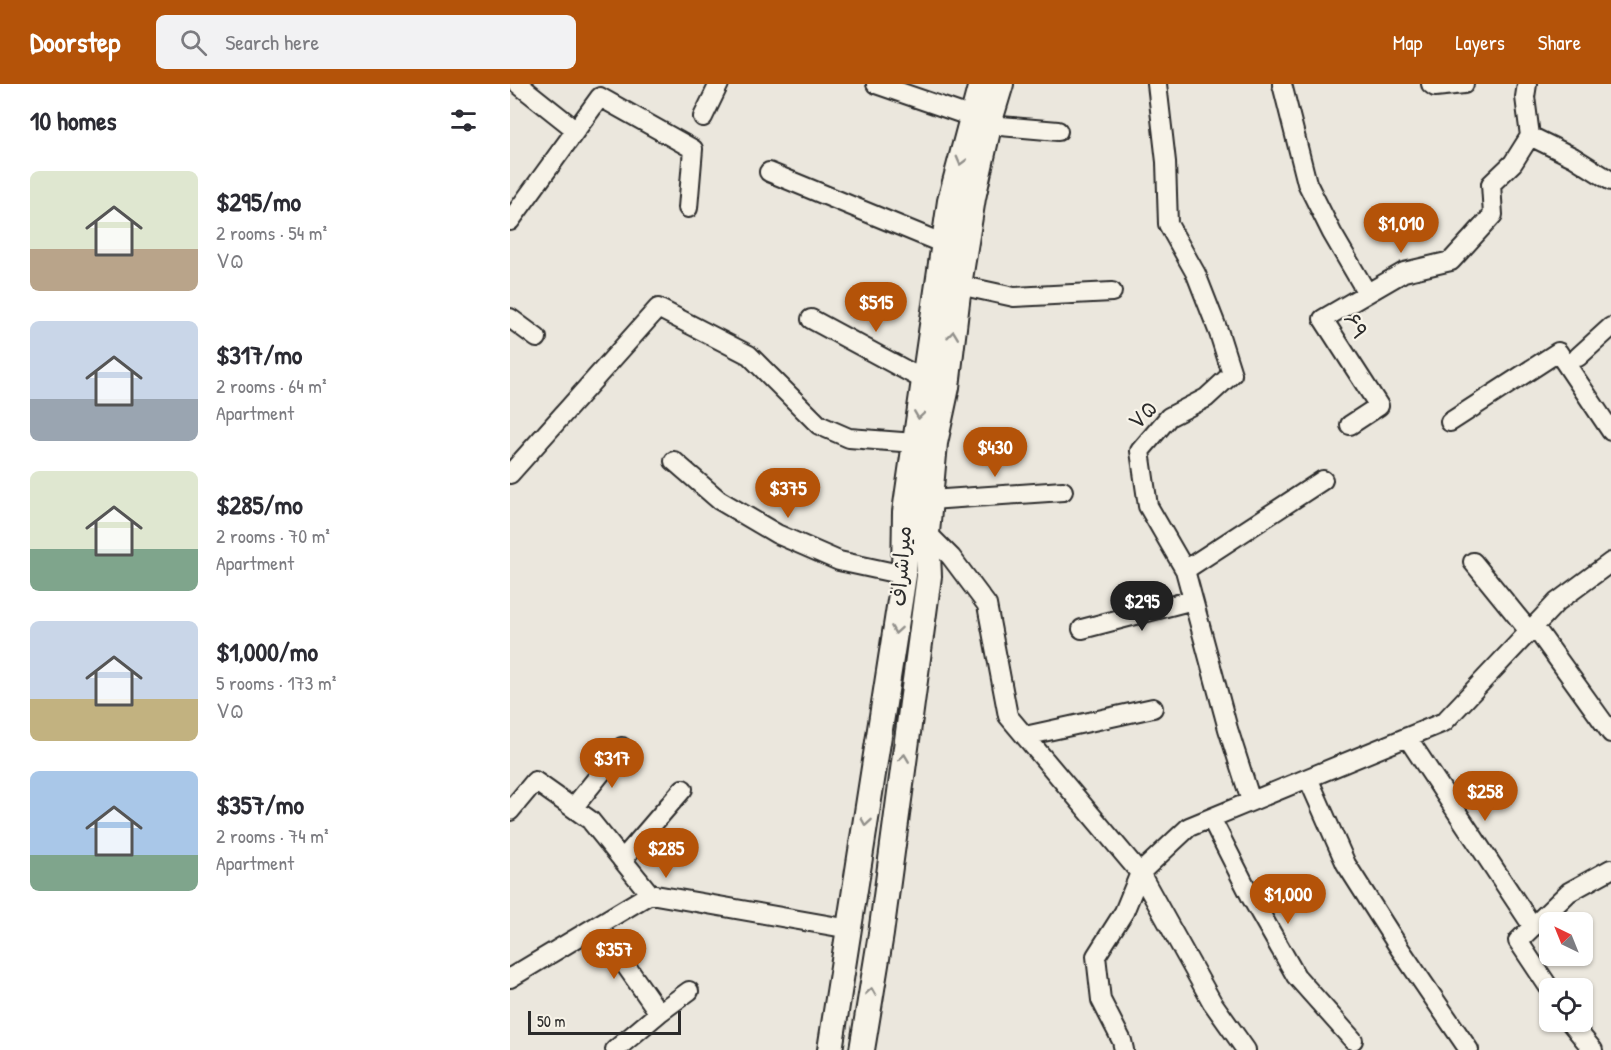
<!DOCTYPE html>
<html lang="en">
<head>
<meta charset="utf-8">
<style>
  :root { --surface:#fff; --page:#f2f2f3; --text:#2b2b33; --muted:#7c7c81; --accent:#b45309 }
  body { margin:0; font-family:"Patrick Hand","Playpen Sans Arabic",sans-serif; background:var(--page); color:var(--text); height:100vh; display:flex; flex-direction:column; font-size:22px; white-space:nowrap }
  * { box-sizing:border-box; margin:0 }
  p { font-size:20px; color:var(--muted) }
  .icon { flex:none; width:33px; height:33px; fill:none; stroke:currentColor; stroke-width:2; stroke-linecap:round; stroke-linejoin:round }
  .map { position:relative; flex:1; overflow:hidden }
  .drawer { display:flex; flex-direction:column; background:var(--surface); width:510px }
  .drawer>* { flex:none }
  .needle { width:39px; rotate:317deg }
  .buttons { position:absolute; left:1029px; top:828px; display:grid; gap:12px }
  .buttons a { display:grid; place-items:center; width:54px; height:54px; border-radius:9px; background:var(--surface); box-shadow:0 2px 4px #0004; font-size:30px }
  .scale { position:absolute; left:18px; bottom:15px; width:153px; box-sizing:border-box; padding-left:6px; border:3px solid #2b2b2b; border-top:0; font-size:16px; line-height:21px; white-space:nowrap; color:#2b2b2b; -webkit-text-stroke:4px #f7f3e8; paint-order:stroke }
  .price { position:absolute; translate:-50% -51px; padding:0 14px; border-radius:21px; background:var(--accent); color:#fff; font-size:20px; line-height:39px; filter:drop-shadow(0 2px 3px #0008) }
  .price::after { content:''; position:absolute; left:50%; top:36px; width:18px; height:14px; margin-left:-9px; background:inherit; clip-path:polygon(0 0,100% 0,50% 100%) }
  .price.current { background:#222; color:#fff }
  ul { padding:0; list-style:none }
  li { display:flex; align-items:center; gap:18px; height:150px; padding:0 30px }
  li span { display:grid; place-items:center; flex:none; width:168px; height:120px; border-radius:9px; color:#555 }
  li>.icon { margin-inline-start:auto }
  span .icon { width:72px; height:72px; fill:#fffc; stroke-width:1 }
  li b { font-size:26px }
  h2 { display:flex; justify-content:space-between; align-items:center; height:72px; padding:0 30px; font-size:26px }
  header { display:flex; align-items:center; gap:36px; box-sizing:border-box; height:84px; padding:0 30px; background:var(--accent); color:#fff }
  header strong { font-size:28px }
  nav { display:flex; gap:33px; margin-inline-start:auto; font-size:21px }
  .search { width:420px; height:54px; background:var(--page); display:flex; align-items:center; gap:15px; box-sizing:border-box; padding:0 21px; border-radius:9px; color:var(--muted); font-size:22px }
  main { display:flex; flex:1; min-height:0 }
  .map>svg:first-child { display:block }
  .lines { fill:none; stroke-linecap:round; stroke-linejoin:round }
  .street-casing { stroke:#2b2b2b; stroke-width:22 }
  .secondary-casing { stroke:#2b2b2b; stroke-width:28 }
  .street { stroke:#f7f3e8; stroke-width:18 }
  .secondary { stroke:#f7f3e8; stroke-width:24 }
  .oneway { stroke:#918f8a }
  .labels { text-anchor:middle; stroke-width:4.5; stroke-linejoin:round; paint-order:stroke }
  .street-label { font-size:21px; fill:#2b2b2b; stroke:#f7f3e8 }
</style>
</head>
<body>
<header>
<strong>Doorstep</strong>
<div class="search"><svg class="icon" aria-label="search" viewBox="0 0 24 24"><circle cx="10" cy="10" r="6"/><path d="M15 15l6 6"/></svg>Search here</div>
<nav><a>Map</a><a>Layers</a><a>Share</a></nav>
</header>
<main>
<section class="drawer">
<h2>10 homes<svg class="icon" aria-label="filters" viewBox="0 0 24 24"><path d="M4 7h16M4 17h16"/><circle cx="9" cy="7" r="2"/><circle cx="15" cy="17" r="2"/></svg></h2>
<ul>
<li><span style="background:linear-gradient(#dfe7d0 65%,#b9a48a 0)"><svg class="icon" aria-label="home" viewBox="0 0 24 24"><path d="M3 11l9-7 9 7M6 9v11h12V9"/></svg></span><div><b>$295/mo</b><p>2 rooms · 54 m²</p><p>۷۵</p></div></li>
<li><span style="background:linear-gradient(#c9d6e8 65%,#9aa5b1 0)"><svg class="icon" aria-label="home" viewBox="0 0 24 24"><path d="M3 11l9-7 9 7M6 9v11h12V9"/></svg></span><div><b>$317/mo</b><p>2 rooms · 64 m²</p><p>Apartment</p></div></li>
<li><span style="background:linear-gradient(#dfe7d0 65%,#7fa58c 0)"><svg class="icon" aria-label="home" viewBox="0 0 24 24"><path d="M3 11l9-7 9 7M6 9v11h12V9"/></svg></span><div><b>$285/mo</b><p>2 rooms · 70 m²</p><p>Apartment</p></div></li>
<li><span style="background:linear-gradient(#c9d6e8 65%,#c2b280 0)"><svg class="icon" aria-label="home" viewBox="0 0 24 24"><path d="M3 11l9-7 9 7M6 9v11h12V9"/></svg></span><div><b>$1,000/mo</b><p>5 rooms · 173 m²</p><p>۷۵</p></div></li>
<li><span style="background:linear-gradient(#a9c7e8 70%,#7fa58c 0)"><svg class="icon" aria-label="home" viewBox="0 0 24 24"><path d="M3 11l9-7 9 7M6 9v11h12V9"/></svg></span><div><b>$357/mo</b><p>2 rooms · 74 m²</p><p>Apartment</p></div></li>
</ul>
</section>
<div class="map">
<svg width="1101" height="966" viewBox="0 0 1101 966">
  <rect width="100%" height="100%" fill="#ebe7dd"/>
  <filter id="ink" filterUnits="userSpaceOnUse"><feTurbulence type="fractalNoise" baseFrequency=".0167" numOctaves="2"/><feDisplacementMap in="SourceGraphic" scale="12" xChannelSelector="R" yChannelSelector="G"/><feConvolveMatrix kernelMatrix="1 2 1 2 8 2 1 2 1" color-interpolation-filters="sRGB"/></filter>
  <g filter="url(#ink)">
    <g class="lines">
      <!-- street casing -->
      <g class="street-casing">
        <path id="street" d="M366 0 462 33
          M647 0 656 78 658 140 686 190 709 249 722 290 696 314 659 333 630 367 638 422 675 486 718 645 741 717
          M772 0 797 99 822 149 857 209
          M921 0 925 3 954 0
          M193 33 209 0
          M479 41 548 47
          M66 46 90 13 183 65 178 124
          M1020 52 1063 73 1101 97
          M259 88 434 160
          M0 137 66 46 8 0
          M449 201 504 213 602 208
          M0 234 27 254
          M301 235 414 296
          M1068 273 1101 243
          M940 338 1048 268 1101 347
          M840 341 869 322 813 235 894 188 941 177 983 131 981 100 1003 79 1020 52 1015 13 1017 0
          M164 377 209 416 267 450 329 477 394 491
          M0 390 148 224 239 271 309 341 339 354 405 359
          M420 416 553 407
          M412 447 417 449 441 473 477 521 498 632 630 789 679 743 934 638 1047 518 1101 478
          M963 478 1019 547
          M675 486 813 396
          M1024 542 1101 649
          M572 545 683 516
          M515 652 643 624
          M897 653 1023 843
          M798 694 836 780 890 865 959 966
          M63 724 112 663
          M0 727 25 697 80 736 140 810
          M701 734 741 813 786 892 843 956
          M112 776 173 705
          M630 789 702 918 736 966
          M88 842 149 929
          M0 894 140 810 340 845
          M1040 905 1008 857 1059 808 1101 785
          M1060 938 1083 966
          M105 966 149 929 179 907
          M614 966 612 957 591 916 586 872 614 828 630 789"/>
      </g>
      <!-- secondary casing -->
      <g class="secondary-casing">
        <path id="secondary" d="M320 966 394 491 395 428 440 117 471 0
          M352 966 371 850 419 492 417 449 425 359 437 303 449 201 463 114 481 33 491 0"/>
      </g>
      <!-- street -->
      <use href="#street" class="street"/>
      <!-- secondary -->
      <use href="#secondary" class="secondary"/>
    </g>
    <!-- one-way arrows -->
    <defs><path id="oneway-chevron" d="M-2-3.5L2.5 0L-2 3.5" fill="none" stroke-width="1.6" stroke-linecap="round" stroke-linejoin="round" transform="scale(1.5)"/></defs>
    <g class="oneway">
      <use href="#oneway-chevron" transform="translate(451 77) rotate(105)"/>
      <use href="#oneway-chevron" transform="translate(443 251) rotate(-83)"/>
      <use href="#oneway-chevron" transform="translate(409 331) rotate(98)"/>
      <use href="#oneway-chevron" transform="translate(386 546) rotate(99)"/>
      <use href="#oneway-chevron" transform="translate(394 674) rotate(-82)"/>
      <use href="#oneway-chevron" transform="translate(356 738) rotate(99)"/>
      <use href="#oneway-chevron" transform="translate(361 908) rotate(-81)"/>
    </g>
  </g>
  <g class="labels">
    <!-- street labels -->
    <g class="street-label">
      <text transform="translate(846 242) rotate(61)" y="7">۶۹</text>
      <text transform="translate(633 331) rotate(-46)" y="7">۷۵</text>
      <text transform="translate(391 482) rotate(-86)" y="7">میراشراف</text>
    </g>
  </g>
</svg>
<div class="buttons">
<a><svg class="needle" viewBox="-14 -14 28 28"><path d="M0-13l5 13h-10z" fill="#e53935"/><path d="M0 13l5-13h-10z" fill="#7c7c81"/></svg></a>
<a><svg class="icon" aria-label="locate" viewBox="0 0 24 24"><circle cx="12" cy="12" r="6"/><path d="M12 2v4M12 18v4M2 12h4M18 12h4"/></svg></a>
</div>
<div class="scale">50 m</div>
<b class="price" style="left:891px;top:170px">$1,010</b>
<b class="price" style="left:366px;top:249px">$515</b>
<b class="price" style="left:485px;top:394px">$430</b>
<b class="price" style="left:278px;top:435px">$375</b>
<b class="price current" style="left:632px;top:548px">$295</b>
<b class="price" style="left:102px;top:705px">$317</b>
<b class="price" style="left:975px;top:738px">$258</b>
<b class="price" style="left:156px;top:795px">$285</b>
<b class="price" style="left:778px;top:841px">$1,000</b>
<b class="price" style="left:104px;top:896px">$357</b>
</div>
</main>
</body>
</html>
